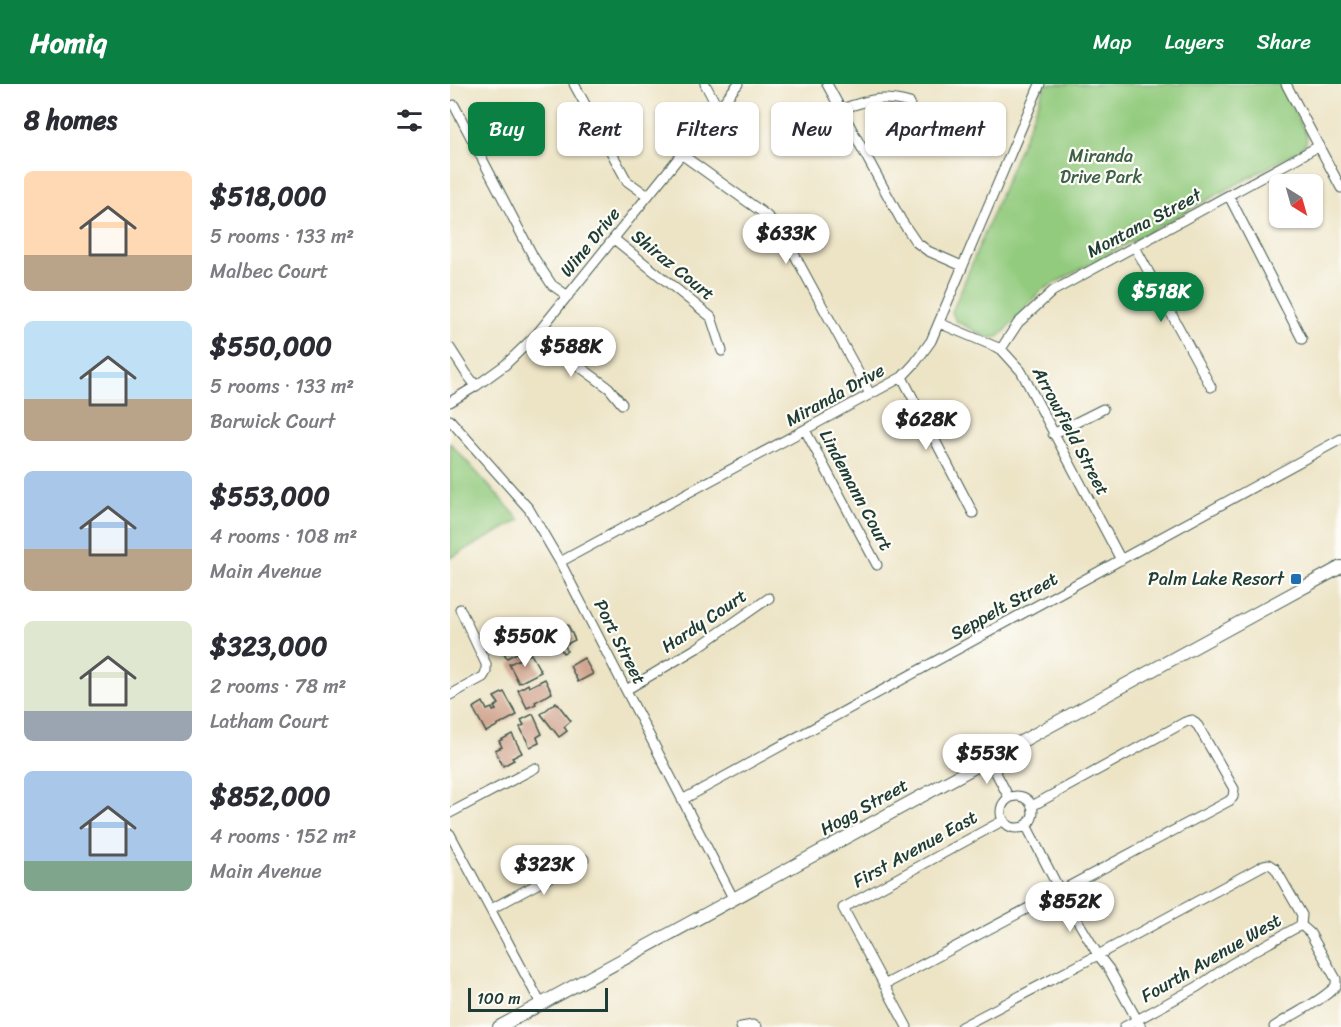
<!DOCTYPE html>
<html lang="en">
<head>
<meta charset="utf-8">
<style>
  :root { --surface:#fff; --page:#f7f7f7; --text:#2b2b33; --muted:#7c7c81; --accent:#0b8043 }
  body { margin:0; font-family:Sriracha,sans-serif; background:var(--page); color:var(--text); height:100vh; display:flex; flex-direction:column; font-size:22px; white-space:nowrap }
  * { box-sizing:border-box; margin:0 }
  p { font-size:20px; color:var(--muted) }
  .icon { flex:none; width:33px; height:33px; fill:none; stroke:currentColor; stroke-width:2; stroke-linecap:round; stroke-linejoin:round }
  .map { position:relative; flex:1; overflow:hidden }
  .drawer { display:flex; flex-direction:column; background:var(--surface); width:450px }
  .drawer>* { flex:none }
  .top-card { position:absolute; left:18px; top:18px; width:570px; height:54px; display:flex; gap:12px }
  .needle { width:39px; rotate:143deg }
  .controls { position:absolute; left:819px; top:90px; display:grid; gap:12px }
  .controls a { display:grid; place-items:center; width:54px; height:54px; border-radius:9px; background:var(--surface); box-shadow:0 2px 4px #0004; font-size:30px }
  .scale { position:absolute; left:18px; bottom:15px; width:140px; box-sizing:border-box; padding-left:6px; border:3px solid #1f3d34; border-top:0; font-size:16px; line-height:21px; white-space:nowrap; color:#1f3d34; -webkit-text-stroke:4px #fdfcf7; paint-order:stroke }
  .price { position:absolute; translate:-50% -51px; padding:0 14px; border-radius:21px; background:#fff; color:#222; font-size:20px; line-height:39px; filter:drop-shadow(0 2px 3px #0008) }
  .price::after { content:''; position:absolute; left:50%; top:36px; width:18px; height:14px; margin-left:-9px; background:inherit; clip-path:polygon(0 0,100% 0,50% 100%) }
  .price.selected { background:var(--accent); color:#fff }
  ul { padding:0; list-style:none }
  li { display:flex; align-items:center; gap:18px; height:150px; padding:0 24px }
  li span { display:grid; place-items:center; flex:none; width:168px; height:120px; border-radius:9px; color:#555 }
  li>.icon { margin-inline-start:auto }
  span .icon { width:72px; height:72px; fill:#fffc; stroke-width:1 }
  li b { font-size:26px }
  h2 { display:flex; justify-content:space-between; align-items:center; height:72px; padding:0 24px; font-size:26px }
  .pill { padding:0 21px; border-radius:9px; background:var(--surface); box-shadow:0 2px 4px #0004; font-size:21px; line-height:54px }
  .pill.selected { background:var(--accent); color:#fff }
  header { display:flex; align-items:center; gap:36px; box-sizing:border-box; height:84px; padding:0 30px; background:var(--accent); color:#fff }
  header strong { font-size:28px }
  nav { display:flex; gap:33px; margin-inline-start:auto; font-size:21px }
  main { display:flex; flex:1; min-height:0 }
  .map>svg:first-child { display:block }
  .green { fill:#93cb7e; stroke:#598459; stroke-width:1.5 }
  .building { fill:#d2a590 }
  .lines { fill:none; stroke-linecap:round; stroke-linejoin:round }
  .minor-casing { stroke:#3e564a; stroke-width:11 }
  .tertiary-casing { stroke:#3e564a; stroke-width:14 }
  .minor { stroke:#fff; stroke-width:9 }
  .tertiary { stroke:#fff; stroke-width:12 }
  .poi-dot { fill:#1f6fb2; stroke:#fdfcf7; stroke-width:2 }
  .labels { text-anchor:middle; stroke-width:4.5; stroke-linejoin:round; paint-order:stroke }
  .park-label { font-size:18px; fill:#3c6046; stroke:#fdfcf7 }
  .street-label { font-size:18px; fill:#1f3d34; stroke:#fdfcf7 }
  .poi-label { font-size:18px; fill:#1f3d34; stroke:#fdfcf7; text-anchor:end }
</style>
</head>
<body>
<header>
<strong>Homiq</strong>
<nav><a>Map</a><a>Layers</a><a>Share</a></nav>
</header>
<main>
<section class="drawer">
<h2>8 homes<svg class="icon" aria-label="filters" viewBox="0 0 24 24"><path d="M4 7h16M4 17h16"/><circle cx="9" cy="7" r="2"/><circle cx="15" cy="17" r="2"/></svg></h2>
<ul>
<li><span style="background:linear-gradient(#ffd9b3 70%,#b9a48a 0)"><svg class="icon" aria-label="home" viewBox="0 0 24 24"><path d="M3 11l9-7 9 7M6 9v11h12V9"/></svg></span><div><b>$518,000</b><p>5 rooms · 133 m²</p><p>Malbec Court</p></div></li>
<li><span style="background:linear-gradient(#bfe0f5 65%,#b9a48a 0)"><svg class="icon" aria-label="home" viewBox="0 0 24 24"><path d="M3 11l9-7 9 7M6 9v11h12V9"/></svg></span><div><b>$550,000</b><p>5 rooms · 133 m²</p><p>Barwick Court</p></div></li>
<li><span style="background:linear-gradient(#a9c7e8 65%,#b9a48a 0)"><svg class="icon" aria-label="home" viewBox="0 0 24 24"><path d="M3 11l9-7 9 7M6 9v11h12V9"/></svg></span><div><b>$553,000</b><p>4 rooms · 108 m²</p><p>Main Avenue</p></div></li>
<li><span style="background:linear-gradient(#dfe7d0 75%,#9aa5b1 0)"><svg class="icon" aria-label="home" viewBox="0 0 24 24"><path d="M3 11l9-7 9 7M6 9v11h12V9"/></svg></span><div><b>$323,000</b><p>2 rooms · 78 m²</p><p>Latham Court</p></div></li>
<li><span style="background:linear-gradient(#a9c7e8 75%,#7fa58c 0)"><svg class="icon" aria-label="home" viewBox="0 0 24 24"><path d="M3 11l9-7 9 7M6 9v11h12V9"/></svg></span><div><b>$852,000</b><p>4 rooms · 152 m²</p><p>Main Avenue</p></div></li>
</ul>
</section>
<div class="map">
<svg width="891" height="943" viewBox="0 0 891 943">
  <rect width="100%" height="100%" fill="#fdfcf7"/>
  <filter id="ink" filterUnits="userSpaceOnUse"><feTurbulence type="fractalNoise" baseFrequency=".0167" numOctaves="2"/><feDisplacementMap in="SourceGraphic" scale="12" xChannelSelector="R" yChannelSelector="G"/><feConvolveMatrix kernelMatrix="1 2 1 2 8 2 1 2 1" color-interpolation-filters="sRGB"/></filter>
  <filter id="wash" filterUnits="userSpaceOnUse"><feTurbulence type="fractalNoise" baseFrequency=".008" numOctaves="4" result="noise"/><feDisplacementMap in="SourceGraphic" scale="24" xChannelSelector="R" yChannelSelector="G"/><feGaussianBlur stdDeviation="1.35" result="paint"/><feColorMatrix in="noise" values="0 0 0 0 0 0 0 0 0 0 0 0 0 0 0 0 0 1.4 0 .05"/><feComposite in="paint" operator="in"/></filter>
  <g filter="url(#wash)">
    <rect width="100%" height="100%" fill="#ede4c6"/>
    <!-- green -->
    <path class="green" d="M596 0H830L857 52 856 59 850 66 590 207 554 248 548 253 538 254 506 237 502 228Z
      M0 359 70 436 0 474Z"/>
    <g id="blocks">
      <!-- building -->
      <path class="building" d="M118 541 125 556 115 561 117 567 113 569 105 553 107 551 106 548Z
        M71 548 77 560 67 565 69 568 57 574 48 560Z
        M81 570 91 588 69 599 59 580Z
        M134 574 143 590 128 598 120 582Z
        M95 595 102 609 85 618 86 620 77 624 68 606 78 600 79 603Z
        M54 608 67 631 36 648 23 624 33 618 37 626 42 624 43 627 46 626 44 623 49 620 44 613Z
        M106 618 121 637 114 643 117 647 109 653 91 630Z
        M83 630 92 650 87 653 89 659 80 663 70 643 74 641 71 636Z
        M62 650 72 669 62 674 64 676 53 682 45 666 52 663 49 657Z"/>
    </g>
  </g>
  <g filter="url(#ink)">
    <use href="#blocks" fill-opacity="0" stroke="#3e564a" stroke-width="1.5"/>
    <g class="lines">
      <!-- minor casing -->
      <g class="minor-casing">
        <path id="minor" d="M124 0 177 97 198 112
          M255 0 268 24
          M377 0 451 136 466 158 478 167 512 182
          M836 0 891 104
          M4 21 84 174 102 201 118 212
          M391 25C420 16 430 11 460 19
          M231 70 316 131 330 144 420 310
          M779 112 852 255
          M164 155 261 233 272 267
          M685 163 761 303
          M489 239 551 265 571 287 671 476
          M86 251 159 304 172 320
          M0 264 16 289 26 302
          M551 265 568 239 603 207 869 62
          M452 293 523 429
          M0 318 26 302 55 281 86 251 288 0
          M0 336 79 425 110 478 283 814
          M355 346 427 481
          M603 350 653 325
          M110 478 452 293 465 279 481 257 590 0
          M176 606 247 564 319 514
          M0 611 33 593 36 588V580L10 525
          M539 675 559 714
          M551 728a16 16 0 1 1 32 0a16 16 0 1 1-32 0Z
          M232 716 891 355
          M0 729 85 684
          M576 741 610 807 648 871 659 885 691 943
          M0 750 91 920
          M41 825 134 775
          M434 901 779 717 783 713 784 705 748 642 742 636 735 638 582 722
          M291 943 303 941 307 943
          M457 943 393 824 554 736
          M511 943 648 871 814 781 819 780 825 784 852 831 851 841 860 849 886 895V902C868 920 844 929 824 943
          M674 943 747 903 781 880 851 841"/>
      </g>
      <!-- tertiary casing -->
      <g class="tertiary-casing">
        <path id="tertiary" d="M49 943 891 483"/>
      </g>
      <!-- minor -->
      <use href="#minor" class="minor"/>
      <!-- tertiary -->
      <use href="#tertiary" class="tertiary"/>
    </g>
  </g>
  <!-- markers -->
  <rect class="poi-dot" x="840" y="489" width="12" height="12" rx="3"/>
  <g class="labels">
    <!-- park labels -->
    <g class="park-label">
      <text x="651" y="78">Miranda<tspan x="651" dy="21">Drive Park</tspan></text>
    </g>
    <!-- street labels -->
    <g class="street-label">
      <text transform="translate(694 139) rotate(-28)" y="6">Montana Street</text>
      <text transform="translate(140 158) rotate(-51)" y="6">Wine Drive</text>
      <text transform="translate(223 181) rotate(39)" y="6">Shiraz Court</text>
      <text transform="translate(385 311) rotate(-29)" y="6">Miranda Drive</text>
      <text transform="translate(621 347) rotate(62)" y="6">Arrowfield Street</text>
      <text transform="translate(406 406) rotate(62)" y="6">Lindemann Court</text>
      <text transform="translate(554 522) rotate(-29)" y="6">Seppelt Street</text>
      <text transform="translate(254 537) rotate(-34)" y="6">Hardy Court</text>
      <text transform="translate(170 558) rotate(63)" y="6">Port Street</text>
      <text transform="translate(414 723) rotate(-29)" y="6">Hogg Street</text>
      <text transform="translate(465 765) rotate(-29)" y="6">First Avenue East</text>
      <text transform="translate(761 874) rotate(-30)" y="6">Fourth Avenue West</text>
    </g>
    <!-- poi labels -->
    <g class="poi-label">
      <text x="834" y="501">Palm Lake Resort</text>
    </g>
  </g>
</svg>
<div class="controls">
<a><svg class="needle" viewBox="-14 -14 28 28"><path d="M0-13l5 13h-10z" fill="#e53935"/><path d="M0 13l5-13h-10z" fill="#7c7c81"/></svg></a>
</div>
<div class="scale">100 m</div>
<b class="price" style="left:336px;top:181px">$633K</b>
<b class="price selected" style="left:711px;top:239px">$518K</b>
<b class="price" style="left:121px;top:294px">$588K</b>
<b class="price" style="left:476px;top:367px">$628K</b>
<b class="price" style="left:75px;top:584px">$550K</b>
<b class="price" style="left:537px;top:701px">$553K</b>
<b class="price" style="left:94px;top:812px">$323K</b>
<b class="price" style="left:620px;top:849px">$852K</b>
<div class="top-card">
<a class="pill selected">Buy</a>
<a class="pill">Rent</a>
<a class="pill">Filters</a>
<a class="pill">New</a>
<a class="pill">Apartment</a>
</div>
</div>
</main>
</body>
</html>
